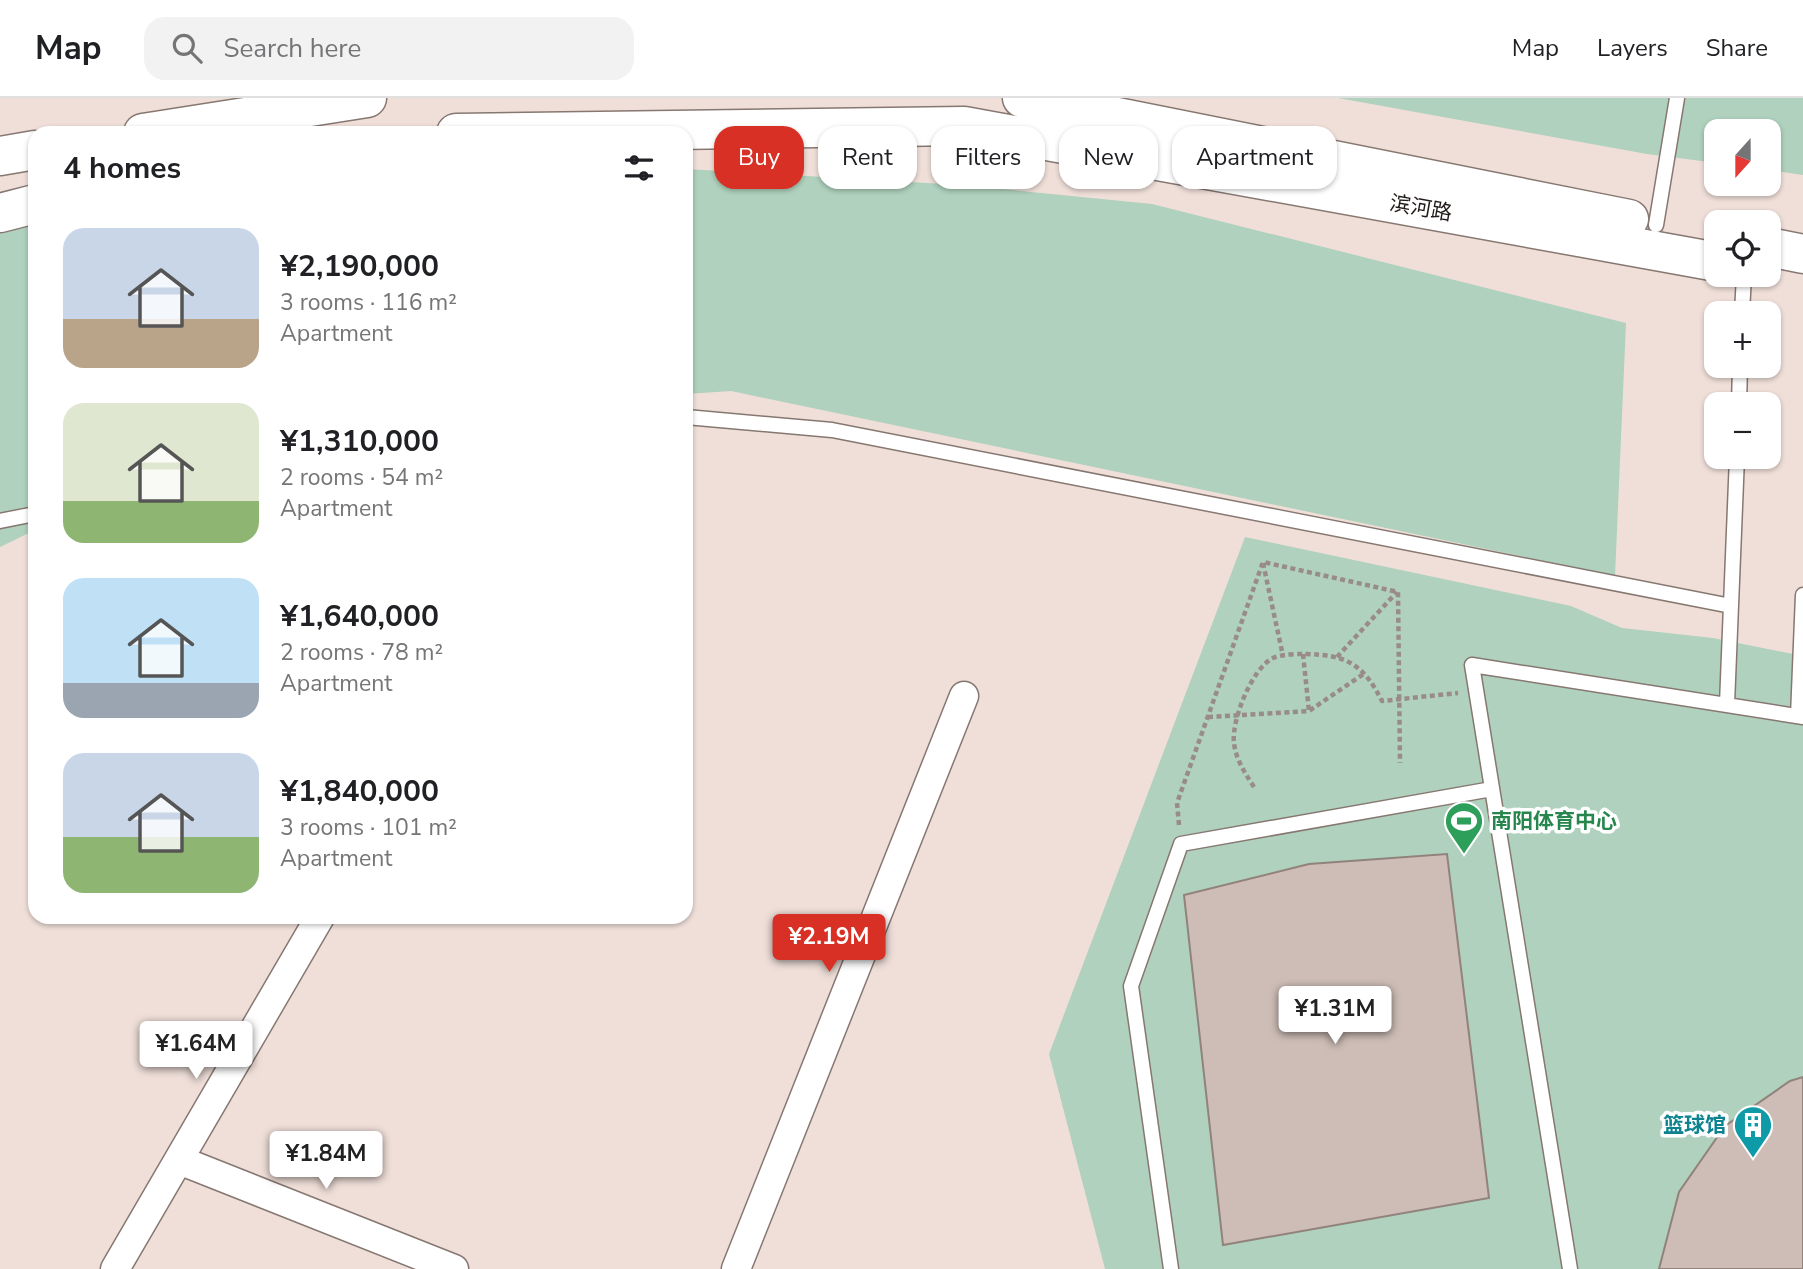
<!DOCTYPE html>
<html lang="en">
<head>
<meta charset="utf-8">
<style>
  :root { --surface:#fff; --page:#f2f2f2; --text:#202124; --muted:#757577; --line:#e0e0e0; --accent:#d93025 }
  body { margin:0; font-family:"Nunito Sans","Noto Sans SC",sans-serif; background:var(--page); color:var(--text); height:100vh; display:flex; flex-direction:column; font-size:26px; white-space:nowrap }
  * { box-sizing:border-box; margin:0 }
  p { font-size:23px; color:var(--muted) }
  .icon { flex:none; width:38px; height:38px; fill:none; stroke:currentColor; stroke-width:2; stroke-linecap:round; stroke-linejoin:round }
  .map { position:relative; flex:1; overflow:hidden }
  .details { position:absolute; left:28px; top:28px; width:665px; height:798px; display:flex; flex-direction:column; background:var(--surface); border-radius:21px; box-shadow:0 2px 5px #0004 }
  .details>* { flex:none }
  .hud { position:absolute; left:714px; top:28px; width:665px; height:63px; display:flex; gap:14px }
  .needle { width:46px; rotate:201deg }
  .buttons { position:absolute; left:1704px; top:21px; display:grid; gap:14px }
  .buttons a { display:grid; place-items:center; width:77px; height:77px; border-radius:14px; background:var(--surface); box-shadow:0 2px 5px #0004; font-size:35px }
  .price { position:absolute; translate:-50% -60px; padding:0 16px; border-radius:7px; background:#fff; color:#222; font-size:23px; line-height:46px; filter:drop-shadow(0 2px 4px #0008) }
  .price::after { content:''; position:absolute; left:50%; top:42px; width:21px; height:16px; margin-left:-10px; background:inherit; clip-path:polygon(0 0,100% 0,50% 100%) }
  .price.active { background:var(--accent); color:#fff }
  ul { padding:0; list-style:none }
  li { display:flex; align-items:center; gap:21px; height:175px; padding:0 35px }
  li span { display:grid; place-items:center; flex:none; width:196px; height:140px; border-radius:21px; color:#555 }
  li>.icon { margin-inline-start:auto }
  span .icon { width:84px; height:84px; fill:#fffc; stroke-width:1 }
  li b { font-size:30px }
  h2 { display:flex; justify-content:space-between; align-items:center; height:84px; padding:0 35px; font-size:30px }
  .tag { padding:0 24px; border-radius:21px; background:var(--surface); box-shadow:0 2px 5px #0004; font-size:24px; line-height:63px }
  .tag.active { background:var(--accent); color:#fff }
  header { display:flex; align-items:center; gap:42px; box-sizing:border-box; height:98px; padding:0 35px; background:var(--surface); border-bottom:2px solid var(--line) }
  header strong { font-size:33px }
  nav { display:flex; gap:38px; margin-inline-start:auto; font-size:24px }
  .search { width:490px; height:63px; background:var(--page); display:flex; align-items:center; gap:18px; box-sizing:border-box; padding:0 24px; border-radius:21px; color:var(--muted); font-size:26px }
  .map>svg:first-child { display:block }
  .green { fill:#afd1bd }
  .building { fill:#cdbdb6; stroke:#91827c; stroke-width:2 }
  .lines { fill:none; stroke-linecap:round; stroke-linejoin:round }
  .lane-casing { stroke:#867771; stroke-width:17 }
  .street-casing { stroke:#867771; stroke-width:31 }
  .secondary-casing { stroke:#867771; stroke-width:41 }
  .path { stroke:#998c88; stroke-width:4.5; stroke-dasharray:5 3.5; stroke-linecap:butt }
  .lane { stroke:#fff; stroke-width:14 }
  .street { stroke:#fff; stroke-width:28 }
  .secondary { stroke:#fff; stroke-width:38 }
  .labels { text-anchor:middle; stroke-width:7; stroke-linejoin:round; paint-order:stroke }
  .street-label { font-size:21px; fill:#211b19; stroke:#fff }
  .leisure-label { font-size:21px; font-weight:bold; fill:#27864d; stroke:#fff; text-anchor:start }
  .culture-label { font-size:21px; font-weight:bold; fill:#0d838f; stroke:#fff; text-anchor:end }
</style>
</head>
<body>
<header>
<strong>Map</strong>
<div class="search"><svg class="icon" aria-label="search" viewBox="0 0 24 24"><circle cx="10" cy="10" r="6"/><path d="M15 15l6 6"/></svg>Search here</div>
<nav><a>Map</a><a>Layers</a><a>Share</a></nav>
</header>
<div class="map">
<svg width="1803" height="1171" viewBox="0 0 1803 1171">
  <rect width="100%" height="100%" fill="#f0dfd9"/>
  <!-- green -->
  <path class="green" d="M1338 0H1803V77L1769 72V33H1717V65L1647 56Z
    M686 71 962 87 1152 106 1626 225 1615 478 731 293 686 296Z
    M22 108 35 129V432L0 449V115Z
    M1245 439 1571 508 1622 530 1713 540 1803 558V1171H1105L1049 956Z"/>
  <!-- building -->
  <path class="building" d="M1447 756 1489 1100 1223 1147 1184 797 1309 766Z
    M1803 979V1171H1659L1679 1094 1725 1028 1790 983Z"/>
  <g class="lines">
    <!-- lane casing -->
    <g class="lane-casing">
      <path id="lane" d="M1656 127 1677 0
        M1742 215 1744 177
        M1739 306 1740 268
        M686 319 832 332 1731 508
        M0 423 35 416
        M1727 606 1737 359
        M1798 618 1803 497
        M1171 1171 1131 888 1181 746 1492 691
        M1570 1171 1472 567 1803 619"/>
    </g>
    <!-- street casing -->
    <g class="street-casing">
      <path id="street" d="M179 1062 454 1171
        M115 1171 320 819
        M736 1171 964 598"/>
    </g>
    <!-- secondary casing -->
    <g class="secondary-casing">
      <path id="secondary" d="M1022 0 1629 121
        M143 35 367 0
        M456 35 964 28 1717 164
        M0 58 35 52
        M0 115 35 106
        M1769 149 1803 156"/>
    </g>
    <!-- path -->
    <path class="path" d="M1263 465 1283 558
      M1303 556 1309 613
      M1337 559 1397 494
      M1208 619 1309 613 1365 575
      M1254 689C1245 675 1236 662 1234 645 1231 623 1252 570 1273 560 1283 556 1296 556 1306 556 1347 557 1363 566 1382 603L1458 595
      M1179 727 1177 705 1263 464 1398 494 1400 665"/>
    <!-- lane -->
    <use href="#lane" class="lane"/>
    <!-- street -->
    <use href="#street" class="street"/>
    <!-- secondary -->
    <use href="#secondary" class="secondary"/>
  </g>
  <!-- icons -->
  <defs>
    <g id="stadium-pin" transform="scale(2.0125)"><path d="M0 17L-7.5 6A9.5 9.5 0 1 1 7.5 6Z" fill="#2e9e5b" stroke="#fff"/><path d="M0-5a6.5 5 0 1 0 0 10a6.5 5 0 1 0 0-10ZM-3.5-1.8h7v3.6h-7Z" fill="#fff"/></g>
    <g id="building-pin" transform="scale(2.0125)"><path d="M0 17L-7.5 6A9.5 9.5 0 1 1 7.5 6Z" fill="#0f9aa8" stroke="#fff"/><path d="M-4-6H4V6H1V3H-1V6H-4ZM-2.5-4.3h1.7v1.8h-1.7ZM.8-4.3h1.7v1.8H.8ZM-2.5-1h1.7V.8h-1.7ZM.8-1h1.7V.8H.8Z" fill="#fff"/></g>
  </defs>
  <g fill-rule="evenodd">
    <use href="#stadium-pin" x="1464" y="723"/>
    <use href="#building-pin" x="1753" y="1027"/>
  </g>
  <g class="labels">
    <!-- street labels -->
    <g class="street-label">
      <text transform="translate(1421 110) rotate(10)" y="7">滨河路</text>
    </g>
    <!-- leisure labels -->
    <g class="leisure-label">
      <text x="1491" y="730">南阳体育中心</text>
    </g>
    <!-- culture labels -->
    <g class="culture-label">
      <text x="1726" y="1034">篮球馆</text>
    </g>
  </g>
</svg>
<div class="buttons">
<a><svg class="needle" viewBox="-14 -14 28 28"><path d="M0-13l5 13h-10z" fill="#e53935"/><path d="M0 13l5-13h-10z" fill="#757577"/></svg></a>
<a><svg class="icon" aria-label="locate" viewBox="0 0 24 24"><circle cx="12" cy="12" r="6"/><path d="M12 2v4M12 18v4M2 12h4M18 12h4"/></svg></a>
<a>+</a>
<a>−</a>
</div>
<b class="price active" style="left:829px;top:876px">¥2.19M</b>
<b class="price" style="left:1335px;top:948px">¥1.31M</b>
<b class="price" style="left:196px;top:983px">¥1.64M</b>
<b class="price" style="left:326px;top:1093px">¥1.84M</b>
<div class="hud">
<a class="tag active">Buy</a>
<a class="tag">Rent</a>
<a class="tag">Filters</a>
<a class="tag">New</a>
<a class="tag">Apartment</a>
</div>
<section class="details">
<h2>4 homes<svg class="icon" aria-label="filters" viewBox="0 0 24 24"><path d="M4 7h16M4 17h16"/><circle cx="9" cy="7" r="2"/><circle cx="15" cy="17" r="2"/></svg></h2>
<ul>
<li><span style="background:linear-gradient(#c9d6e8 65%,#b9a48a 0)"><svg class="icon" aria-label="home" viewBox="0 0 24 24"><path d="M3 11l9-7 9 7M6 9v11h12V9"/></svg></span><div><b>¥2,190,000</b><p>3 rooms · 116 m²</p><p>Apartment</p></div></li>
<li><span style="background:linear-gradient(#dfe7d0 70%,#8fb573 0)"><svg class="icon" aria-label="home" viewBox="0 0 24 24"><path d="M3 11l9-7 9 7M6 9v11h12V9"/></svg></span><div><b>¥1,310,000</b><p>2 rooms · 54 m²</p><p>Apartment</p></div></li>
<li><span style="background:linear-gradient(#bfe0f5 75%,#9aa5b1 0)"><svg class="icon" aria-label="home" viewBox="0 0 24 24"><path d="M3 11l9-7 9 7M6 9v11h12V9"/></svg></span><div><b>¥1,640,000</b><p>2 rooms · 78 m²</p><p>Apartment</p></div></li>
<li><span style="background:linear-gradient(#c9d6e8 60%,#8fb573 0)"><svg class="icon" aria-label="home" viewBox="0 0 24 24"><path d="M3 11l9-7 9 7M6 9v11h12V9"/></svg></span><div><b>¥1,840,000</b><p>3 rooms · 101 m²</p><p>Apartment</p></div></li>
</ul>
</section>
</div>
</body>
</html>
